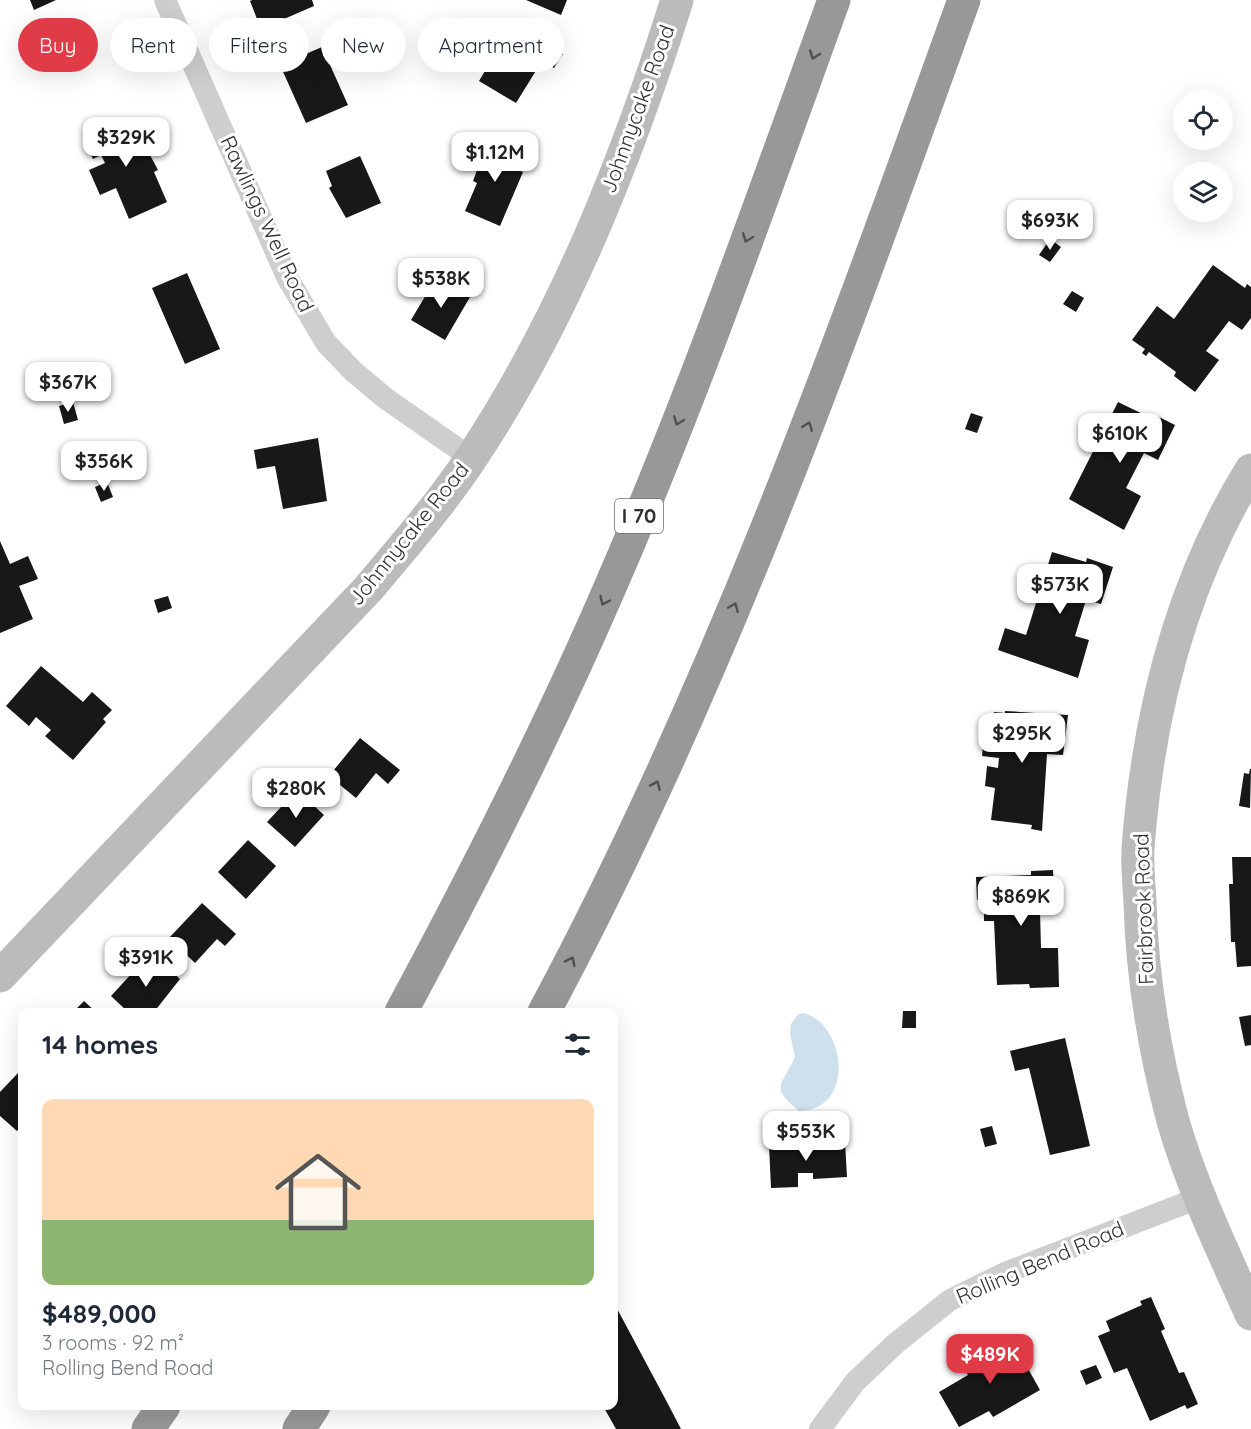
<!DOCTYPE html>
<html lang="en">
<head>
<meta charset="utf-8">
<style>
  :root { --surface:#fff; --page:#f2f2f3; --text:#1f2937; --muted:#747a83; --accent:#e03c48 }
  body { margin:0; font-family:Quicksand,sans-serif; background:var(--page); color:var(--text); height:100vh; display:flex; flex-direction:column; font-size:22px; white-space:nowrap }
  * { box-sizing:border-box; margin:0 }
  p { font-size:20px; color:var(--muted) }
  .icon { flex:none; width:33px; height:33px; fill:none; stroke:currentColor; stroke-width:2; stroke-linecap:round; stroke-linejoin:round }
  .map { position:relative; flex:1; overflow:hidden }
  .drawer { position:absolute; left:18px; top:1008px; width:600px; height:402px; display:flex; flex-direction:column; background:var(--surface); border-radius:12px; box-shadow:0 6px 24px #0002 }
  .drawer>* { flex:none }
  .banner { position:absolute; left:18px; top:18px; width:600px; height:54px; display:flex; gap:12px }
  .buttons { position:absolute; left:1173px; top:90px; display:grid; gap:12px }
  .buttons a { display:grid; place-items:center; width:60px; height:60px; border-radius:50%; background:var(--surface); box-shadow:0 6px 24px #0002; font-size:30px }
  .price { position:absolute; translate:-50% -51px; padding:0 14px; border-radius:12px; background:#fff; color:#222; font-size:20px; line-height:39px; filter:drop-shadow(0 2px 3px #0008) }
  .price::after { content:''; position:absolute; left:50%; top:36px; width:18px; height:14px; margin-left:-9px; background:inherit; clip-path:polygon(0 0,100% 0,50% 100%) }
  .price.active { background:var(--accent); color:#fff }
  ul { padding:0; list-style:none }
  li { display:grid; align-content:center; gap:12px; height:318px; padding:0 24px }
  li span { display:grid; place-items:center; height:186px; border-radius:12px; color:#555 }
  li>.icon { margin-inline-start:auto }
  span .icon { width:108px; height:108px; fill:#fffc; stroke-width:1 }
  li b { font-size:26px }
  h2 { display:flex; justify-content:space-between; align-items:center; height:72px; padding:0 24px; font-size:26px }
  .chip { padding:0 21px; border-radius:27px; background:var(--surface); box-shadow:0 6px 24px #0002; font-size:21px; line-height:54px }
  .chip.active { background:var(--accent); color:#fff }
  .map>svg:first-child { display:block }
  .water { fill:#cee0ec }
  .building { fill:#181818 }
  .lines { fill:none; stroke-linecap:round; stroke-linejoin:round }
  .street { stroke:#cecece; stroke-width:22 }
  .secondary { stroke:#bbb; stroke-width:33 }
  .highway { stroke:#989898; stroke-width:33 }
  .oneway { stroke:#505050 }
  .labels { text-anchor:middle; stroke-width:6; stroke-linejoin:round; paint-order:stroke }
  .shield { fill:#fff; stroke:#6f6f6f; stroke-width:1.5 }
  .shield-label { font-size:20px; font-weight:bold; fill:#313131 }
  .street-label { font-size:21px; fill:#313131; stroke:#fff }
</style>
</head>
<body>
<div class="map">
<svg width="1251" height="1429" viewBox="0 0 1251 1429">
  <rect width="100%" height="100%" fill="#fff"/>
  <!-- water -->
  <path class="water" d="M804 1013C846 1025 856 1110 799 1111 768 1086 783 1085 795 1057L790 1034 791 1024 798 1014Z"/>
  <!-- building -->
  <path class="building" d="M30 0H56L34 10Z
    M252 0H312L314 6 261 29 250 1Z
    M526 0H567L561 15Z
    M529 34 563 54 554 68 542 61 516 103 479 81 504 39 520 49Z
    M322 47 348 105 306 123 280 65Z
    M131 119 158 170 154 172 167 202 129 219 116 188 100 195 89 170 105 163 101 155 93 159 83 138Z
    M488 140 523 155 516 169 523 172 500 226 465 211 477 183 473 181Z
    M360 156 381 203 346 218 329 188 332 186 326 171Z
    M1050 239 1061 247 1050 262 1039 255Z
    M1213 265 1245 288 1247 284 1251 287V318L1242 330 1229 321 1206 351 1219 360 1195 392 1174 376 1176 372 1149 352 1146 356 1142 353 1145 349 1132 340 1157 306 1174 319Z
    M187 273 220 349 185 364 152 288Z
    M436 278 470 297 445 340 411 320Z
    M1072 291 1084 298 1076 312 1063 304Z
    M73 402 78 420 64 424 59 406Z
    M1118 402 1149 417 1151 413 1175 425 1158 460 1144 453 1126 488 1141 496 1124 530 1069 499Z
    M971 413 983 417 977 433 965 429Z
    M318 438 327 501 283 509 275 466 257 469 254 450Z
    M107 482 113 497 101 502 95 487Z
    M0 541 10 564 28 556 38 579 19 586 33 619 0 633Z
    M1052 552 1086 562 1087 558 1113 567 1101 604 1086 600 1075 636 1089 640 1078 678 998 650 1005 628 1026 635Z
    M168 596 172 608 158 613 154 600Z
    M41 666 83 702 92 692 112 710 103 719 106 722 73 760 45 736 51 730 36 717 29 726 6 706Z
    M1005 711 1068 715 1063 755 1047 754 1042 831 1031 829 1032 825 991 820 995 788 985 786 987 766 998 768 999 758 982 756 984 737 1001 739 1002 732 991 731 994 712 1005 713Z
    M360 738 400 770 388 784 376 773 356 798 329 776Z
    M1250 769H1251L1250 808 1239 806 1244 773 1249 774Z
    M297 790 324 815 295 847 267 822Z
    M248 840 276 866 246 899 218 872Z
    M1232 857H1251V966L1237 967 1235 942H1231L1229 884H1233Z
    M1053 870 1055 910 1040 911 1041 948H1058L1059 987 1030 988 1029 984 997 985 994 921H984V906H993L992 899 977 900 976 877 1031 875V871Z
    M202 903 236 934 225 946 217 939 195 963 169 938Z
    M154 955 180 979 154 1012H128L111 996 133 972 136 974Z
    M84 1001 96 1012H73Z
    M903 1011H916V1028H902Z
    M1251 1015V1045L1245 1046 1239 1017Z
    M1065 1038 1090 1146 1050 1155 1029 1068 1015 1071 1010 1051Z
    M18 1073 22 1077V1125L17 1131 0 1116V1092Z
    M992 1126 997 1144 985 1147 980 1129Z
    M845 1142 847 1177 813 1179V1173H798V1187L771 1188 769 1145Z
    M1151 1297 1165 1329 1161 1331 1179 1373 1184 1372 1198 1404 1187 1409 1185 1405 1150 1421 1127 1368 1114 1373 1098 1336 1110 1331 1106 1321 1142 1305 1140 1301Z
    M614 1303 668 1404 681 1429H616L603 1406H614Z
    M1012 1340 1040 1390 993 1417 989 1411 959 1427 939 1392 968 1375 963 1367Z
    M1096 1365 1102 1378 1086 1385 1080 1371Z"/>
  <g class="lines">
    <!-- street -->
    <path class="street" d="M165 0 287 277 326 343 354 372 385 398 471 458
      M820 1429 855 1382 895 1344 950 1300 1005 1273 1201 1197"/>
    <!-- secondary -->
    <path class="secondary" d="M1251 470C1181 583 1148 716 1138 848 1137 866 1139 884 1140 902 1142 977 1154 1049 1173 1121 1192 1187 1223 1251 1251 1314
      M0 976 368 589C404 546 441 504 472 457 564 318 627 159 677 0"/>
    <!-- highway -->
    <path class="highway" d="M401 1012C476 873 548 731 611 585 694 394 763 196 834 0
      M544 1012C717 690 840 344 964 0
      M148 1429 164 1406
      M299 1429 314 1406"/>
  </g>
  <!-- one-way arrows -->
  <defs><path id="oneway-chevron" d="M-2-3.5L2.5 0L-2 3.5" fill="none" stroke-width="1.6" stroke-linecap="round" stroke-linejoin="round" transform="scale(1.5)"/></defs>
  <g class="oneway">
    <use href="#oneway-chevron" transform="translate(814 55) rotate(110)"/>
    <use href="#oneway-chevron" transform="translate(747 238) rotate(111)"/>
    <use href="#oneway-chevron" transform="translate(678 421) rotate(111)"/>
    <use href="#oneway-chevron" transform="translate(808 426) rotate(-69)"/>
    <use href="#oneway-chevron" transform="translate(604 601) rotate(115)"/>
    <use href="#oneway-chevron" transform="translate(734 607) rotate(-67)"/>
    <use href="#oneway-chevron" transform="translate(656 785) rotate(-66)"/>
    <use href="#oneway-chevron" transform="translate(571 961) rotate(-64)"/>
  </g>
  <g class="labels">
    <!-- shield labels -->
    <rect class="shield" x="615" y="499" width="48" height="34" rx="4.5"/>
    <g class="shield-label">
      <text x="639" y="523">I 70</text>
    </g>
    <!-- street labels -->
    <g class="street-label">
      <text transform="translate(638 109) rotate(-70)" y="7">Johnnycake Road</text>
      <text transform="translate(267 224) rotate(65)" y="7">Rawlings Well Road</text>
      <text transform="translate(409 534) rotate(-51)" y="7">Johnnycake Road</text>
      <text transform="translate(1144 909) rotate(-92)" y="7">Fairbrook Road</text>
      <text transform="translate(1040 1263) rotate(-23)" y="7">Rolling Bend Road</text>
    </g>
  </g>
</svg>
<div class="buttons">
<a><svg class="icon" aria-label="locate" viewBox="0 0 24 24"><circle cx="12" cy="12" r="6"/><path d="M12 2v4M12 18v4M2 12h4M18 12h4"/></svg></a>
<a><svg class="icon" aria-label="layers" viewBox="0 0 24 24"><path d="M12 4l9 5-9 5-9-5zM3 14l9 5 9-5"/></svg></a>
</div>
<b class="price" style="left:126px;top:168px">$329K</b>
<b class="price" style="left:495px;top:183px">$1.12M</b>
<b class="price" style="left:1050px;top:251px">$693K</b>
<b class="price" style="left:441px;top:309px">$538K</b>
<b class="price" style="left:68px;top:413px">$367K</b>
<b class="price" style="left:1120px;top:464px">$610K</b>
<b class="price" style="left:104px;top:492px">$356K</b>
<b class="price" style="left:1060px;top:615px">$573K</b>
<b class="price" style="left:1022px;top:764px">$295K</b>
<b class="price" style="left:296px;top:819px">$280K</b>
<b class="price" style="left:1021px;top:927px">$869K</b>
<b class="price" style="left:146px;top:988px">$391K</b>
<b class="price" style="left:806px;top:1162px">$553K</b>
<b class="price active" style="left:990px;top:1385px">$489K</b>
<div class="banner">
<a class="chip active">Buy</a>
<a class="chip">Rent</a>
<a class="chip">Filters</a>
<a class="chip">New</a>
<a class="chip">Apartment</a>
</div>
<section class="drawer">
<h2>14 homes<svg class="icon" aria-label="filters" viewBox="0 0 24 24"><path d="M4 7h16M4 17h16"/><circle cx="9" cy="7" r="2"/><circle cx="15" cy="17" r="2"/></svg></h2>
<ul>
<li><span style="background:linear-gradient(#ffd9b3 65%,#8fb573 0)"><svg class="icon" aria-label="home" viewBox="0 0 24 24"><path d="M3 11l9-7 9 7M6 9v11h12V9"/></svg></span><div><b>$489,000</b><p>3 rooms · 92 m²</p><p>Rolling Bend Road</p></div></li>
</ul>
</section>
</div>
</body>
</html>
